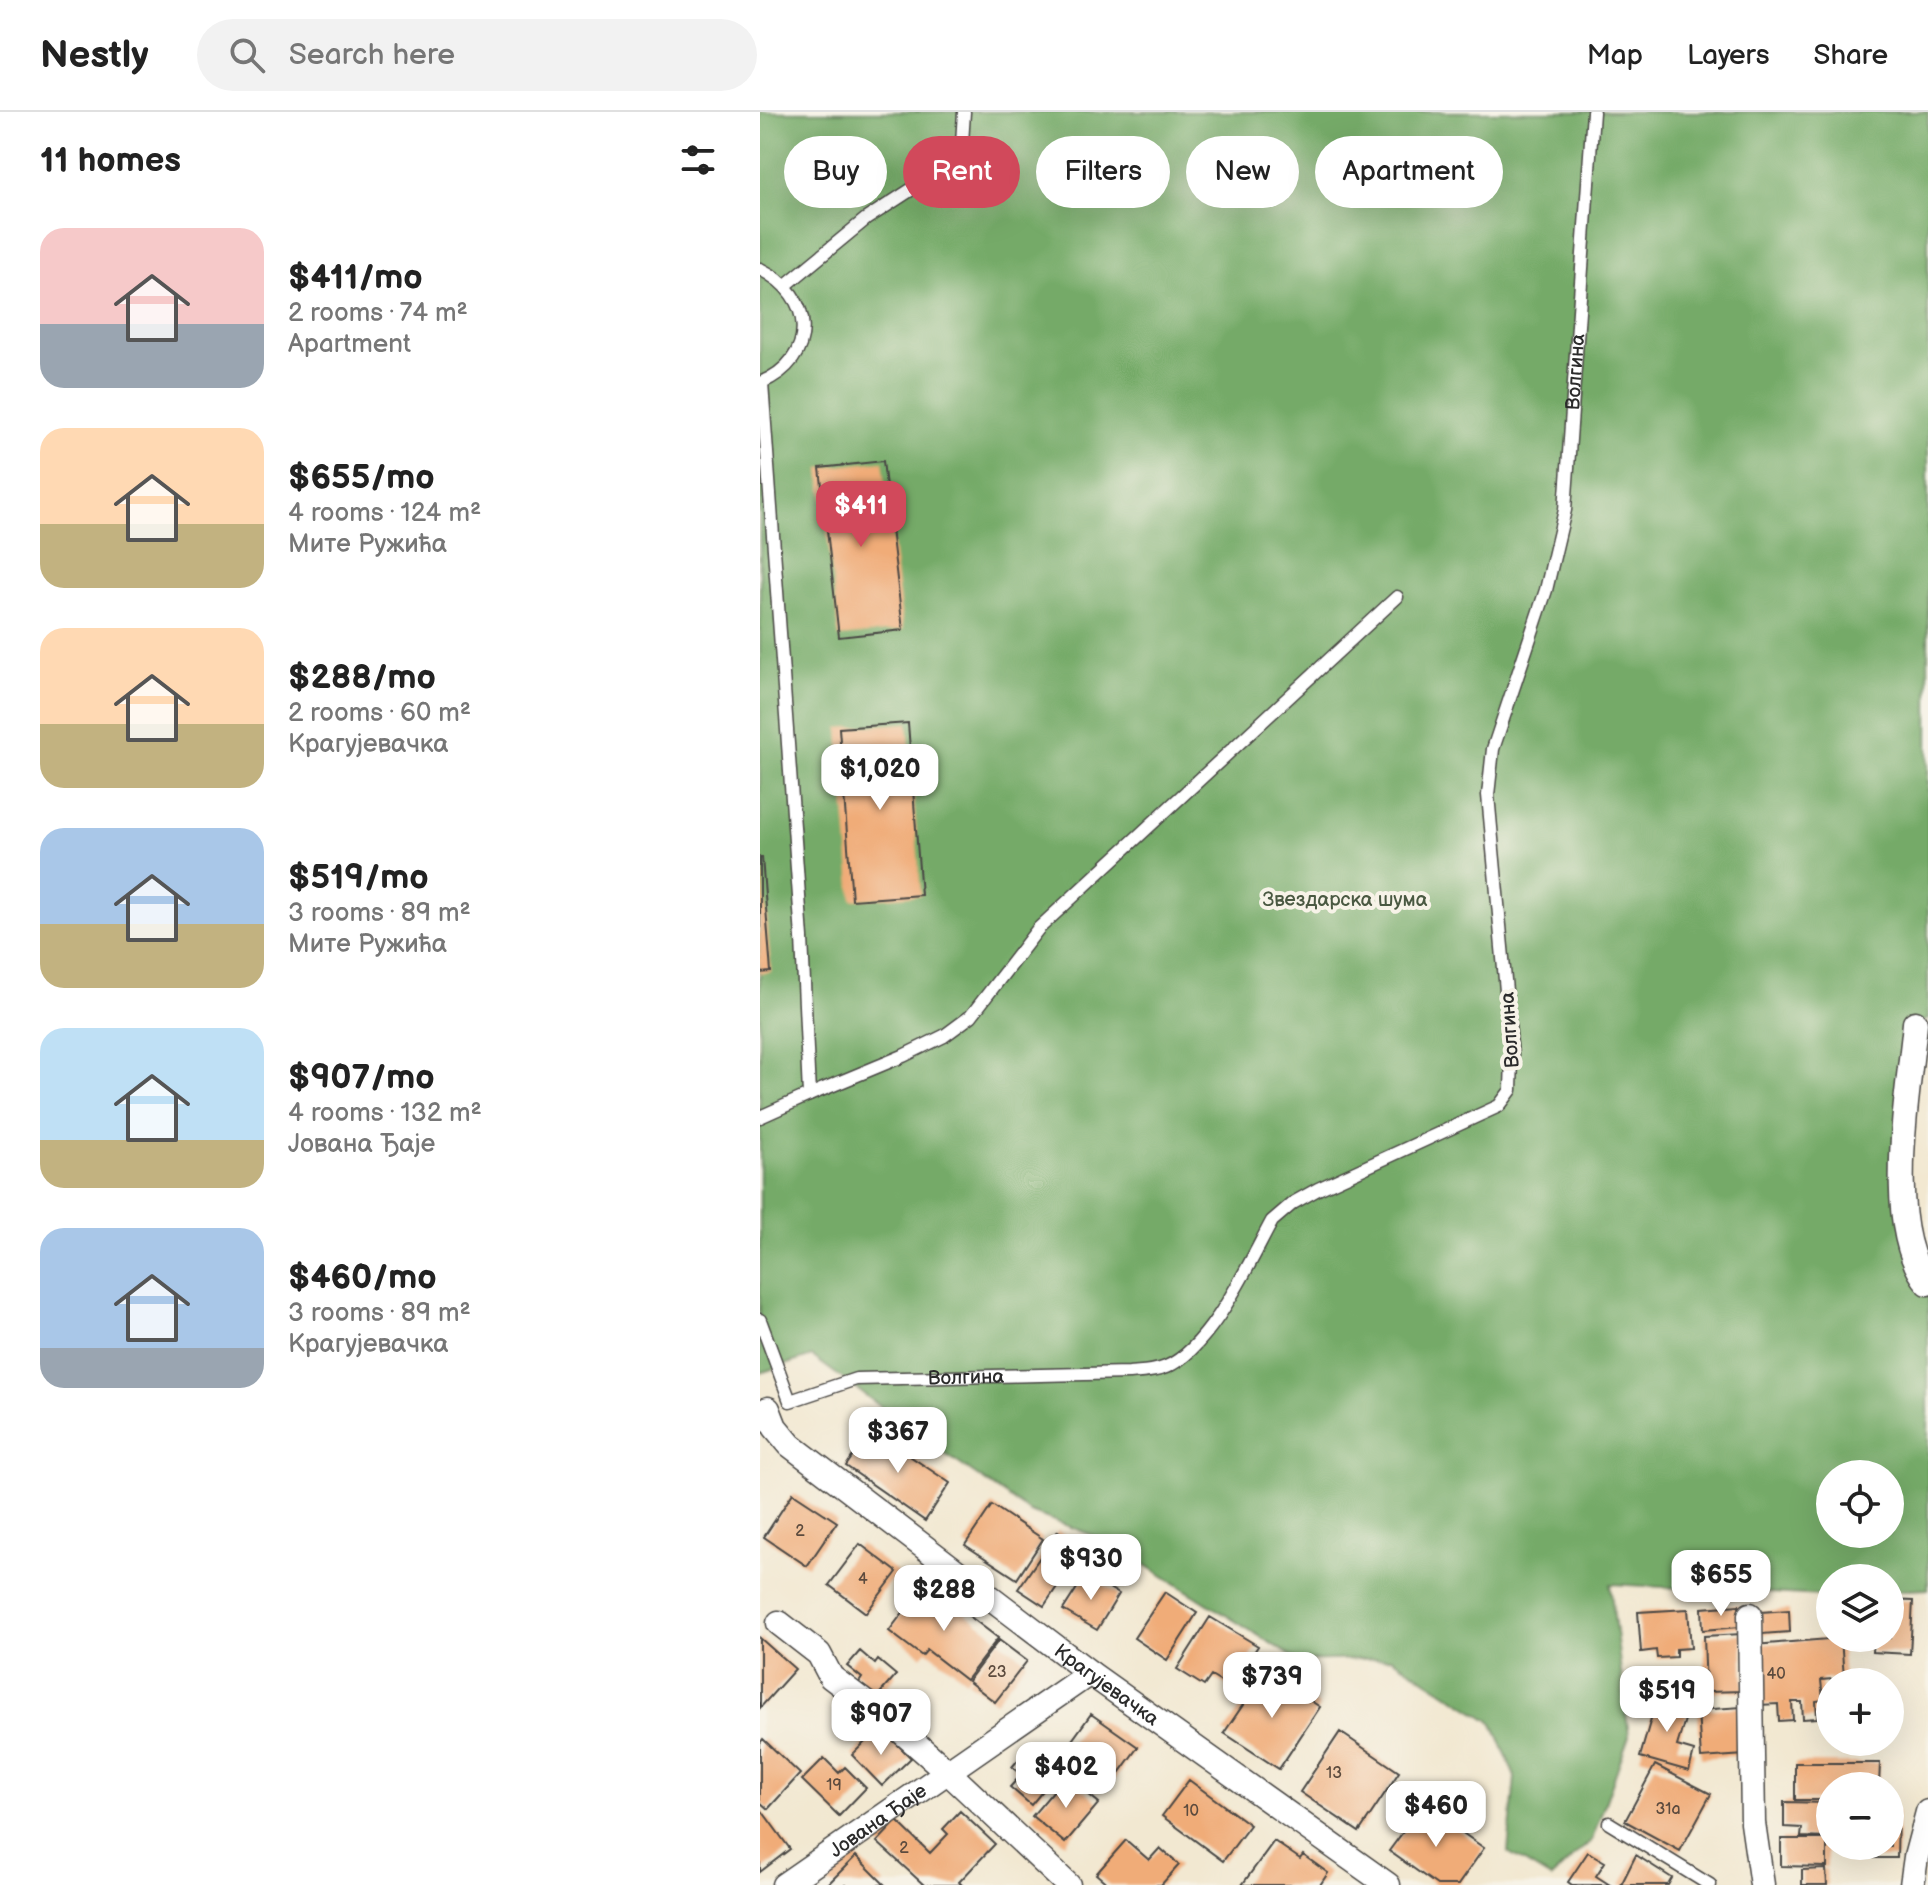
<!DOCTYPE html>
<html lang="en">
<head>
<meta charset="utf-8">
<style>
  :root { --surface:#fff; --page:#f2f2f2; --text:#222; --muted:#767676; --line:#e0e0e0; --accent:#d1495b }
  body { margin:0; font-family:"Balsamiq Sans",sans-serif; background:var(--page); color:var(--text); height:100vh; display:flex; flex-direction:column; font-size:30px; white-space:nowrap }
  * { box-sizing:border-box; margin:0 }
  p { font-size:26px; color:var(--muted) }
  .icon { flex:none; width:44px; height:44px; fill:none; stroke:currentColor; stroke-width:2; stroke-linecap:round; stroke-linejoin:round }
  .map { position:relative; flex:1; overflow:hidden }
  .drawer { display:flex; flex-direction:column; background:var(--surface); width:760px }
  .drawer>* { flex:none }
  .banner { position:absolute; left:24px; top:24px; width:760px; height:72px; display:flex; gap:16px }
  .fabs { position:absolute; left:1056px; top:1348px; display:grid; gap:16px }
  .fabs a { display:grid; place-items:center; width:88px; height:88px; border-radius:50%; background:var(--surface); box-shadow:0 8px 32px #0002; font-size:40px }
  .price { position:absolute; translate:-50% -68px; padding:0 18px; border-radius:16px; background:#fff; color:#222; font-size:26px; line-height:52px; filter:drop-shadow(0 2px 4px #0008) }
  .price::after { content:''; position:absolute; left:50%; top:48px; width:24px; height:18px; margin-left:-12px; background:inherit; clip-path:polygon(0 0,100% 0,50% 100%) }
  .price.current { background:var(--accent); color:#fff }
  ul { padding:0; list-style:none }
  li { display:flex; align-items:center; gap:24px; height:200px; padding:0 40px }
  li span { display:grid; place-items:center; flex:none; width:224px; height:160px; border-radius:24px; color:#555 }
  li>.icon { margin-inline-start:auto }
  span .icon { width:96px; height:96px; fill:#fffc; stroke-width:1 }
  li b { font-size:34px }
  h2 { display:flex; justify-content:space-between; align-items:center; height:96px; padding:0 40px; font-size:34px }
  .chip { padding:0 28px; border-radius:36px; background:var(--surface); box-shadow:0 8px 32px #0002; font-size:28px; line-height:72px }
  .chip.current { background:var(--accent); color:#fff }
  header { display:flex; align-items:center; gap:48px; box-sizing:border-box; height:112px; padding:0 40px; background:var(--surface); border-bottom:2px solid var(--line) }
  header strong { font-size:38px }
  nav { display:flex; gap:44px; margin-inline-start:auto; font-size:28px }
  .search { width:560px; height:72px; background:var(--page); display:flex; align-items:center; gap:20px; box-sizing:border-box; padding:0 28px; border-radius:44px; color:var(--muted); font-size:30px }
  main { display:flex; flex:1; min-height:0 }
  .map>svg:first-child { display:block }
  .forest { fill:#75aa67; stroke:#506a49; stroke-width:2; fill-rule:evenodd }
  .building { fill:#f0ac78 }
  .lines { fill:none; stroke-linecap:round; stroke-linejoin:round }
  .service-casing { stroke:#494744; stroke-width:15 }
  .minor-casing { stroke:#494744; stroke-width:27 }
  .service { stroke:#fff; stroke-width:12 }
  .minor { stroke:#fff; stroke-width:24 }
  .labels { text-anchor:middle; stroke-width:8; stroke-linejoin:round; paint-order:stroke }
  .number-label { font-size:16px; fill:#5c4b3e }
  .street-label { font-size:20px; fill:#2b2b2b; stroke:#f7f3e8 }
  .park-label { font-size:20px; fill:#4a5942; stroke:#f7f3e8 }
</style>
</head>
<body>
<header>
<strong>Nestly</strong>
<div class="search"><svg class="icon" aria-label="search" viewBox="0 0 24 24"><circle cx="10" cy="10" r="6"/><path d="M15 15l6 6"/></svg>Search here</div>
<nav><a>Map</a><a>Layers</a><a>Share</a></nav>
</header>
<main>
<section class="drawer">
<h2>11 homes<svg class="icon" aria-label="filters" viewBox="0 0 24 24"><path d="M4 7h16M4 17h16"/><circle cx="9" cy="7" r="2"/><circle cx="15" cy="17" r="2"/></svg></h2>
<ul>
<li><span style="background:linear-gradient(#f6c9c9 60%,#9aa5b1 0)"><svg class="icon" aria-label="home" viewBox="0 0 24 24"><path d="M3 11l9-7 9 7M6 9v11h12V9"/></svg></span><div><b>$411/mo</b><p>2 rooms · 74 m²</p><p>Apartment</p></div></li>
<li><span style="background:linear-gradient(#ffd9b3 60%,#c2b280 0)"><svg class="icon" aria-label="home" viewBox="0 0 24 24"><path d="M3 11l9-7 9 7M6 9v11h12V9"/></svg></span><div><b>$655/mo</b><p>4 rooms · 124 m²</p><p>Мите Ружића</p></div></li>
<li><span style="background:linear-gradient(#ffd9b3 60%,#c2b280 0)"><svg class="icon" aria-label="home" viewBox="0 0 24 24"><path d="M3 11l9-7 9 7M6 9v11h12V9"/></svg></span><div><b>$288/mo</b><p>2 rooms · 60 m²</p><p>Крагујевачка</p></div></li>
<li><span style="background:linear-gradient(#a9c7e8 60%,#c2b280 0)"><svg class="icon" aria-label="home" viewBox="0 0 24 24"><path d="M3 11l9-7 9 7M6 9v11h12V9"/></svg></span><div><b>$519/mo</b><p>3 rooms · 89 m²</p><p>Мите Ружића</p></div></li>
<li><span style="background:linear-gradient(#bfe0f5 70%,#c2b280 0)"><svg class="icon" aria-label="home" viewBox="0 0 24 24"><path d="M3 11l9-7 9 7M6 9v11h12V9"/></svg></span><div><b>$907/mo</b><p>4 rooms · 132 m²</p><p>Јована Ђаје</p></div></li>
<li><span style="background:linear-gradient(#a9c7e8 75%,#9aa5b1 0)"><svg class="icon" aria-label="home" viewBox="0 0 24 24"><path d="M3 11l9-7 9 7M6 9v11h12V9"/></svg></span><div><b>$460/mo</b><p>3 rooms · 89 m²</p><p>Крагујевачка</p></div></li>
</ul>
</section>
<div class="map">
<svg width="1168" height="1773" viewBox="0 0 1168 1773">
  <rect width="100%" height="100%" fill="#f7f3e8"/>
  <filter id="ink" filterUnits="userSpaceOnUse"><feTurbulence type="fractalNoise" baseFrequency=".0125" numOctaves="2"/><feDisplacementMap in="SourceGraphic" scale="16" xChannelSelector="R" yChannelSelector="G"/><feConvolveMatrix kernelMatrix="1 2 1 2 8 2 1 2 1" color-interpolation-filters="sRGB"/></filter>
  <filter id="wash" filterUnits="userSpaceOnUse"><feTurbulence type="fractalNoise" baseFrequency=".006" numOctaves="4" result="noise"/><feDisplacementMap in="SourceGraphic" scale="32" xChannelSelector="R" yChannelSelector="G"/><feGaussianBlur stdDeviation="1.8" result="paint"/><feColorMatrix in="noise" values="0 0 0 0 0 0 0 0 0 0 0 0 0 0 0 0 0 1.4 0 .05"/><feComposite in="paint" operator="in"/></filter>
  <g filter="url(#wash)">
    <rect width="100%" height="100%" fill="#f2e8d1"/>
    <!-- forest -->
    <path class="forest" d="M0 0H1168V908L1155 912 1140 1076 1168 1171V1477L1130 1479V1466H1070V1483L1063 1484 850 1472 869 1624 832 1728 791 1766 748 1740 755 1665 733 1611 632 1546 539 1549 346 1428 270 1400 178 1337 52 1244 0 1261ZM1070 1362H1130V1422H1070Z"/>
    <g id="blocks">
      <!-- building -->
      <path class="building" d="M123 349 143 518 79 525 60 356Z
        M148 611 161 783 92 788 79 616Z
        M0 745H2L11 860 0 861Z
        M111 1318 190 1371 165 1409 86 1354Z
        M33 1381 77 1410 47 1454 4 1425Z
        M232 1393 283 1427 257 1467 205 1433Z
        M298 1419 323 1436 284 1494 258 1477Z
        M100 1432 137 1460 106 1501 69 1473Z
        M326 1462 359 1482 337 1518 303 1498Z
        M163 1474 197 1500 200 1497 238 1526 206 1568 167 1538 162 1544 129 1519Z
        M405 1480 437 1501 407 1548 374 1526Z
        M1130 1488 1153 1489 1150 1542 1112 1540 1113 1526H1130Z
        M979 1493 980 1515 943 1518 942 1496Z
        M928 1497 931 1536 916 1537V1545L897 1546 896 1538 881 1540 878 1500Z
        M1029 1498 1030 1520 1002 1522 1001 1500Z
        M450 1505 498 1534 471 1576 451 1564 444 1574 417 1557Z
        M982 1522 984 1579 946 1580 944 1524Z
        M0 1526 35 1557 0 1596Z
        M1081 1526 1084 1566 1061 1568 1063 1588 1056 1589 1057 1606 1043 1607 1042 1590H1032L1033 1608 1019 1609 1018 1592 999 1593 994 1533Z
        M239 1528 267 1549 235 1590 208 1569Z
        M100 1539 115 1552 118 1548 136 1563 115 1587 98 1572 102 1566 87 1554Z
        M506 1559 560 1595 519 1657 464 1621Z
        M898 1582 930 1591 917 1634 934 1639 929 1659 880 1645Z
        M982 1595 985 1643 941 1646 938 1598Z
        M331 1602 378 1635 351 1672 305 1638Z
        M120 1615 151 1646 122 1674 92 1643Z
        M580 1620 639 1660 599 1720 540 1680Z
        M3 1627 40 1662 8 1697 0 1690V1631Z
        M271 1633 300 1658 271 1693 250 1675 261 1663 252 1655Z
        M64 1646 79 1661 85 1655 106 1676 79 1704 42 1668Z
        M1035 1651H1120L1119 1674H1070V1688H1035Z
        M895 1653 951 1682 920 1739 865 1709Z
        M306 1664 339 1691 305 1731 272 1704Z
        M429 1668 490 1713 463 1749 402 1704Z
        M1024 1690 1068 1691 1067 1726 1041 1725 1042 1716 1024 1715Z
        M663 1693 724 1736 698 1773H677L629 1739Z
        M0 1696 30 1737 0 1760Z
        M200 1699 235 1732 199 1770 202 1773H164L117 1730 137 1709 170 1741 188 1722 183 1717Z
        M1130 1699H1138L1137 1746H1114V1734H1130Z
        M1021 1727H1067V1755L1021 1754Z
        M366 1728 389 1748 400 1736 419 1753 401 1773H349L336 1762Z
        M514 1729 540 1747 543 1743 568 1761 560 1773H482Z
        M828 1740 845 1750 836 1764 850 1773H812L808 1770Z
        M876 1743 912 1766 908 1773H861Z
        M96 1744 125 1773H67Z
        M1066 1757 1067 1773H1042V1758Z"/>
    </g>
  </g>
  <g filter="url(#ink)">
    <use href="#blocks" fill-opacity="0" stroke="#494744" stroke-width="2"/>
    <g class="lines">
      <!-- service casing -->
      <g class="service-casing">
        <g id="service">
          <path d="M0 157C55 183 59 247 0 271"/>
          <path d="M26 173 106 107 186 55 198 43 202 31 204 0"/>
          <path d="M49 983 143 944 184 924 211 904 278 817 637 485"/>
          <path d="M0 1005 49 983 42 826 2 271"/>
          <path id="s1" d="M0 1208 30 1289 96 1267 369 1261C381 1260 394 1260 406 1255 451 1236 489 1151 512 1109L533 1091 558 1077 739 994 751 978 752 944 728 683 733 637 786 478 805 398 833 0"/>
          <path d="M849 1711 950 1773"/>
        </g>
      </g>
      <!-- minor casing -->
      <g class="minor-casing">
        <g id="minor">
          <path d="M1155 911C1149 978 1122 1118 1168 1171"/>
          <path id="s2" d="M8 1297 15 1315 30 1333 330 1561 628 1773"/>
          <path d="M990 1503 993 1711 1002 1773"/>
          <path d="M19 1511 59 1542 71 1565 132 1611 189 1661 308 1773"/>
          <path id="s3" d="M24 1773 330 1561"/>
          <path d="M1152 1773 1156 1745 1168 1700"/>
        </g>
      </g>
      <!-- service -->
      <use href="#service" class="service"/>
      <!-- minor -->
      <use href="#minor" class="minor"/>
    </g>
  </g>
  <g class="labels">
    <!-- number labels -->
    <g class="number-label">
      <text x="40" y="1424">2</text>
      <text x="103" y="1472">4</text>
      <text x="237" y="1565">23</text>
      <text x="1016" y="1567">40</text>
      <text x="574" y="1666">13</text>
      <text x="74" y="1678">19</text>
      <text x="908" y="1702">31a</text>
      <text x="431" y="1704">10</text>
      <text x="144" y="1741">2</text>
    </g>
    <!-- street labels -->
    <g class="street-label">
      <text dy="7" stroke="none"><textPath href="#s1" startOffset="1656">Волгина</textPath></text>
      <text transform="translate(749 918) rotate(-94)" y="7">Волгина</text>
      <text dy="7" stroke="none"><textPath href="#s1" startOffset="266">Волгина</textPath></text>
      <text dy="7" stroke="none"><textPath href="#s2" startOffset="440">Крагујевачка</textPath></text>
      <text dy="7" stroke="none"><textPath href="#s3" startOffset="114">Јована Ђаје</textPath></text>
    </g>
    <!-- park labels -->
    <g class="park-label">
      <text x="585" y="794">Звездарска шума</text>
    </g>
  </g>
</svg>
<div class="fabs">
<a><svg class="icon" aria-label="locate" viewBox="0 0 24 24"><circle cx="12" cy="12" r="6"/><path d="M12 2v4M12 18v4M2 12h4M18 12h4"/></svg></a>
<a><svg class="icon" aria-label="layers" viewBox="0 0 24 24"><path d="M12 4l9 5-9 5-9-5zM3 14l9 5 9-5"/></svg></a>
<a>+</a>
<a>−</a>
</div>
<b class="price current" style="left:101px;top:437px">$411</b>
<b class="price" style="left:120px;top:700px">$1,020</b>
<b class="price" style="left:138px;top:1363px">$367</b>
<b class="price" style="left:331px;top:1490px">$930</b>
<b class="price" style="left:961px;top:1506px">$655</b>
<b class="price" style="left:184px;top:1521px">$288</b>
<b class="price" style="left:512px;top:1608px">$739</b>
<b class="price" style="left:907px;top:1622px">$519</b>
<b class="price" style="left:121px;top:1645px">$907</b>
<b class="price" style="left:306px;top:1698px">$402</b>
<b class="price" style="left:676px;top:1737px">$460</b>
<div class="banner">
<a class="chip">Buy</a>
<a class="chip current">Rent</a>
<a class="chip">Filters</a>
<a class="chip">New</a>
<a class="chip">Apartment</a>
</div>
</div>
</main>
</body>
</html>
